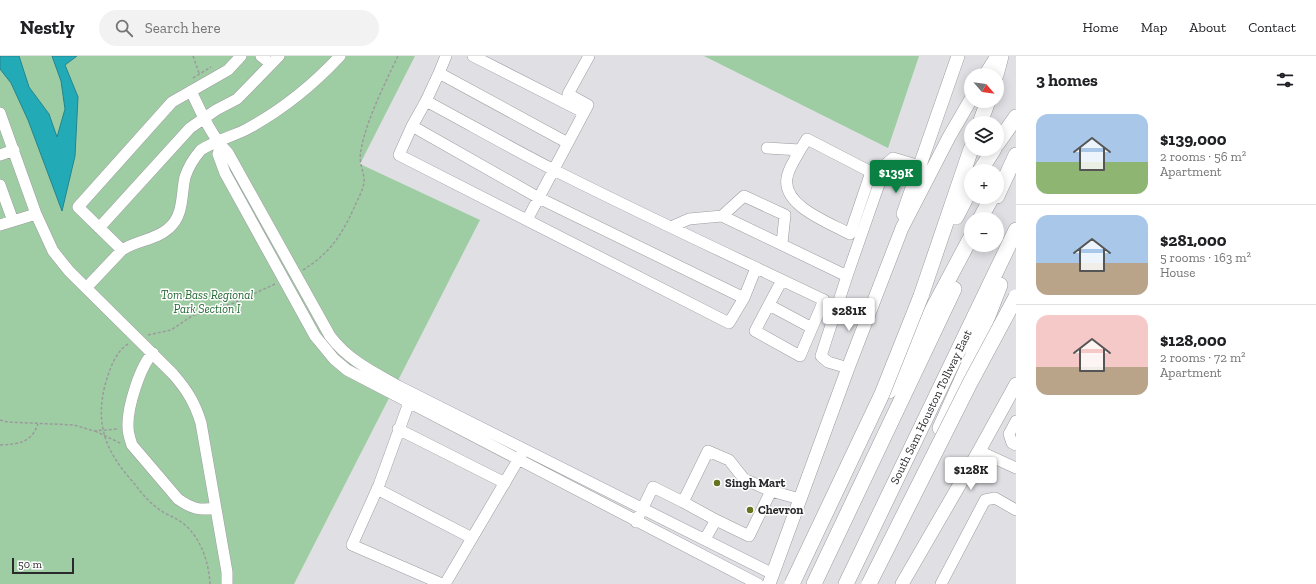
<!DOCTYPE html>
<html lang="en">
<head>
<meta charset="utf-8">
<style>
  :root { --surface:#fff; --page:#f2f2f2; --text:#202124; --muted:#757577; --line:#e0e0e0; --accent:#0b8043 }
  body { margin:0; font-family:"Zilla Slab",serif; background:var(--page); color:var(--text); height:100vh; display:flex; flex-direction:column; font-size:15px; white-space:nowrap }
  * { box-sizing:border-box; margin:0 }
  p { font-size:13px; color:var(--muted) }
  .icon { flex:none; width:22px; height:22px; fill:none; stroke:currentColor; stroke-width:2; stroke-linecap:round; stroke-linejoin:round }
  .map { position:relative; flex:1; overflow:hidden }
  .drawer { display:flex; flex-direction:column; background:var(--surface); width:300px }
  .drawer>* { flex:none }
  .needle { width:26px; rotate:118deg }
  .controls { position:absolute; left:964px; top:12px; display:grid; gap:8px }
  .controls a { display:grid; place-items:center; width:40px; height:40px; border-radius:50%; background:var(--surface); box-shadow:0 2px 10px #0003; font-size:20px }
  .scale { position:absolute; left:12px; bottom:10px; width:62px; box-sizing:border-box; padding-left:4px; border:2px solid #2a2a2d; border-top:0; font-size:11px; line-height:14px; white-space:nowrap; color:#2a2a2d; -webkit-text-stroke:3px #fff; paint-order:stroke }
  .price { position:absolute; translate:-50% -34px; padding:0 9px; border-radius:4px; background:#fff; color:#222; font-size:13px; line-height:26px; filter:drop-shadow(0 1px 2px #0008) }
  .price::after { content:''; position:absolute; left:50%; top:24px; width:12px; height:9px; margin-left:-6px; background:inherit; clip-path:polygon(0 0,100% 0,50% 100%) }
  .price.active { background:var(--accent); color:#fff }
  ul { padding:0; list-style:none }
  li { display:flex; align-items:center; gap:12px; height:100px; padding:0 20px }
  li+li { border-top:1px solid var(--line) }
  li span { display:grid; place-items:center; flex:none; width:112px; height:80px; border-radius:12px; color:#555 }
  li>.icon { margin-inline-start:auto }
  span .icon { width:48px; height:48px; fill:#fffc; stroke-width:1 }
  li b { font-size:17px }
  h2 { display:flex; justify-content:space-between; align-items:center; height:48px; padding:0 20px; font-size:17px }
  header { display:flex; align-items:center; gap:24px; box-sizing:border-box; height:56px; padding:0 20px; background:var(--surface); border-bottom:1px solid var(--line) }
  header strong { font-size:19px }
  nav { display:flex; gap:22px; margin-inline-start:auto; font-size:14px }
  .search { width:280px; height:36px; background:var(--page); display:flex; align-items:center; gap:10px; box-sizing:border-box; padding:0 14px; border-radius:22px; color:var(--muted); font-size:15px }
  main { display:flex; flex:1; min-height:0 }
  .map>svg:first-child { display:block }
  .green { fill:#9fcda3 }
  .water { fill:#22abb7; stroke:#24848e }
  .lines { fill:none; stroke-linecap:round; stroke-linejoin:round }
  .minor-casing { stroke:#9c9ca1; stroke-width:12 }
  .major-casing { stroke:#9c9ca1; stroke-width:14 }
  .highway-casing { stroke:#9c9ca1; stroke-width:16 }
  .path { stroke:#9a9a9e; stroke-width:1.5; stroke-dasharray:3 2; stroke-linecap:butt }
  .minor { stroke:#fff; stroke-width:11 }
  .major { stroke:#fff; stroke-width:13 }
  .highway { stroke:#fff; stroke-width:15 }
  .highway-bridge-casing { stroke:#9c9ca1; stroke-width:16; stroke-linecap:butt }
  .highway-bridge { stroke:#fff; stroke-width:15 }
  .poi-dot { fill:#667420; stroke:#fff; stroke-width:1.5 }
  .labels { text-anchor:middle; stroke-width:3; stroke-linejoin:round; paint-order:stroke }
  .park-label { font-size:12px; font-style:italic; fill:#21672f; stroke:#fff }
  .street-label { font-size:12px; fill:#2a2a2d; stroke:#fff }
  .poi-label { font-size:12px; font-weight:bold; fill:#2a2a2d; stroke:#fff; text-anchor:start }
</style>
</head>
<body>
<header>
<strong>Nestly</strong>
<div class="search"><svg class="icon" aria-label="search" viewBox="0 0 24 24"><circle cx="10" cy="10" r="6"/><path d="M15 15l6 6"/></svg>Search here</div>
<nav><a>Home</a><a>Map</a><a>About</a><a>Contact</a></nav>
</header>
<main>
<div class="map">
<svg width="1016" height="528" viewBox="0 0 1016 528">
  <rect width="100%" height="100%" fill="#dfdfe4"/>
  <!-- green -->
  <path class="green" d="M0 0H415L360 108 480 164 294 528H0Z
    M704 0H919L888 92Z"/>
  <!-- water -->
  <path class="water" d="M0 0H19L29 31 49 58 57 81 65 53 61 25 52 0H77L65 9 78 41 75 100 62 155 28 64 11 27 0 13Z"/>
  <g class="lines">
    <!-- minor casing -->
    <g class="minor-casing">
      <path id="minor" d="M261 0 271 8
        M473 0 583 56
        M439 17 446 0
        M191 35C201 56 211 80 228 97L330 280C348 304 373 316 398 330L773 518
        M426 45C469 68 511 92 554 114 643 159 734 201 824 244L800 300 755 275 782 224
        M0 57 36 158 53 195 69 215 173 318C187 334 195 347 201 367L227 516V528
        M412 70 399 99 729 267 744 242
        M566 86 439 17 426 45 412 70 539 142 744 242 756 212
        M221 89 218 98 225 117 315 280 334 303 347 314 758 528
        M767 92 800 94 807 83 871 116 850 178C830 167 782 150 787 122 788 113 796 102 800 94
        M0 99 14 94
        M0 129 13 165
        M527 164 588 49 568 38 589 0
        M0 169 36 158
        M671 171 689 163 722 160
        M99 172 190 72 216 54 237 43 279 0
        M782 187 785 159 744 140 722 160 847 220
        M122 194 78 151 172 46 228 14 241 0
        M87 231 122 194C137 184 156 184 169 172 184 159 181 139 185 121 188 112 194 102 200 95 205 89 238 78 247 73 282 54 313 29 340 0
        M769 249 812 272
        M153 297C140 310 127 352 128 371 128 378 130 383 132 389L178 443C191 452 199 455 214 452
        M848 312 828 306 821 300 847 220 886 108 893 102 920 110
        M411 341 379 429 352 489 442 528
        M1016 365 1009 378 1012 387 1016 389
        M398 373 505 427
        M979 395 1016 412
        M377 433 472 482
        M683 446 716 464 705 483
        M716 464 749 480 771 435
        M636 466 653 431 683 446 708 395 729 404 744 423 771 435 800 443
        M445 528 521 399
        M941 528 985 444 995 442 1016 454"/>
    </g>
    <!-- major casing -->
    <g class="major-casing">
      <path id="major" d="M985 19 997 0
        M903 158 958 0
        M769 528 848 312 902 172 949 81 971 43
        M902 528 979 395 1016 328"/>
    </g>
    <!-- highway casing -->
    <g class="highway-casing">
      <path id="highway" d="M996 19 1001 0
        M980 67 988 45
        M997 88 1016 61
        M980 115 994 93
        M997 140 1016 99
        M956 161 971 132
        M980 163 992 141
        M921 240 971 93
        M889 335 971 181
        M940 372 972 301 1000 229
        M814 528 954 233
        M846 528 1016 174"/>
    </g>
    <!-- path -->
    <path class="path" d="M193 0 199 17
      M193 22 211 11
      M303 214C330 197 341 180 354 152 357 144 363 135 364 126 365 117 358 108 361 94 366 65 385 27 398 0
      M148 279 171 274 192 260 234 247 275 228
      M128 288C115 296 109 315 105 329 95 369 106 396 133 426 140 435 147 444 156 451 164 458 175 461 184 468 201 482 209 507 210 528
      M0 364 8 366 74 369 94 375 118 373
      M95 375 122 388
      M0 389C19 388 31 387 38 368"/>
    <!-- minor -->
    <use href="#minor" class="minor"/>
    <!-- major -->
    <use href="#major" class="major"/>
    <!-- highway -->
    <use href="#highway" class="highway"/>
    <!-- highway-bridge casing -->
    <g class="highway-bridge-casing">
      <path id="highway-bridge" d="M792 528 882 338 921 240
        M869 528 970 327 1016 241"/>
    </g>
    <!-- highway-bridge -->
    <use href="#highway-bridge" class="highway-bridge"/>
  </g>
  <!-- markers -->
  <g class="poi-dot">
    <circle cx="717" cy="427" r="4"/>
    <circle cx="750" cy="454" r="4"/>
  </g>
  <g class="labels">
    <!-- park labels -->
    <g class="park-label">
      <text x="207" y="243">Tom Bass Regional<tspan x="207" dy="14">Park Section I</tspan></text>
    </g>
    <!-- street labels -->
    <g class="street-label">
      <text transform="translate(931 351) rotate(-64)" y="4">South Sam Houston Tollway East</text>
    </g>
    <!-- poi labels -->
    <g class="poi-label">
      <text x="725" y="431">Singh Mart</text>
      <text x="758" y="458">Chevron</text>
    </g>
  </g>
</svg>
<div class="controls">
<a><svg class="needle" viewBox="-14 -14 28 28"><path d="M0-13l5 13h-10z" fill="#e53935"/><path d="M0 13l5-13h-10z" fill="#757577"/></svg></a>
<a><svg class="icon" aria-label="layers" viewBox="0 0 24 24"><path d="M12 4l9 5-9 5-9-5zM3 14l9 5 9-5"/></svg></a>
<a>+</a>
<a>−</a>
</div>
<div class="scale">50 m</div>
<b class="price active" style="left:896px;top:138px">$139K</b>
<b class="price" style="left:849px;top:276px">$281K</b>
<b class="price" style="left:971px;top:435px">$128K</b>
</div>
<section class="drawer">
<h2>3 homes<svg class="icon" aria-label="filters" viewBox="0 0 24 24"><path d="M4 7h16M4 17h16"/><circle cx="9" cy="7" r="2"/><circle cx="15" cy="17" r="2"/></svg></h2>
<ul>
<li><span style="background:linear-gradient(#a9c7e8 60%,#8fb573 0)"><svg class="icon" aria-label="home" viewBox="0 0 24 24"><path d="M3 11l9-7 9 7M6 9v11h12V9"/></svg></span><div><b>$139,000</b><p>2 rooms · 56 m²</p><p>Apartment</p></div></li>
<li><span style="background:linear-gradient(#a9c7e8 60%,#b9a48a 0)"><svg class="icon" aria-label="home" viewBox="0 0 24 24"><path d="M3 11l9-7 9 7M6 9v11h12V9"/></svg></span><div><b>$281,000</b><p>5 rooms · 163 m²</p><p>House</p></div></li>
<li><span style="background:linear-gradient(#f6c9c9 65%,#b9a48a 0)"><svg class="icon" aria-label="home" viewBox="0 0 24 24"><path d="M3 11l9-7 9 7M6 9v11h12V9"/></svg></span><div><b>$128,000</b><p>2 rooms · 72 m²</p><p>Apartment</p></div></li>
</ul>
</section>
</main>
</body>
</html>
